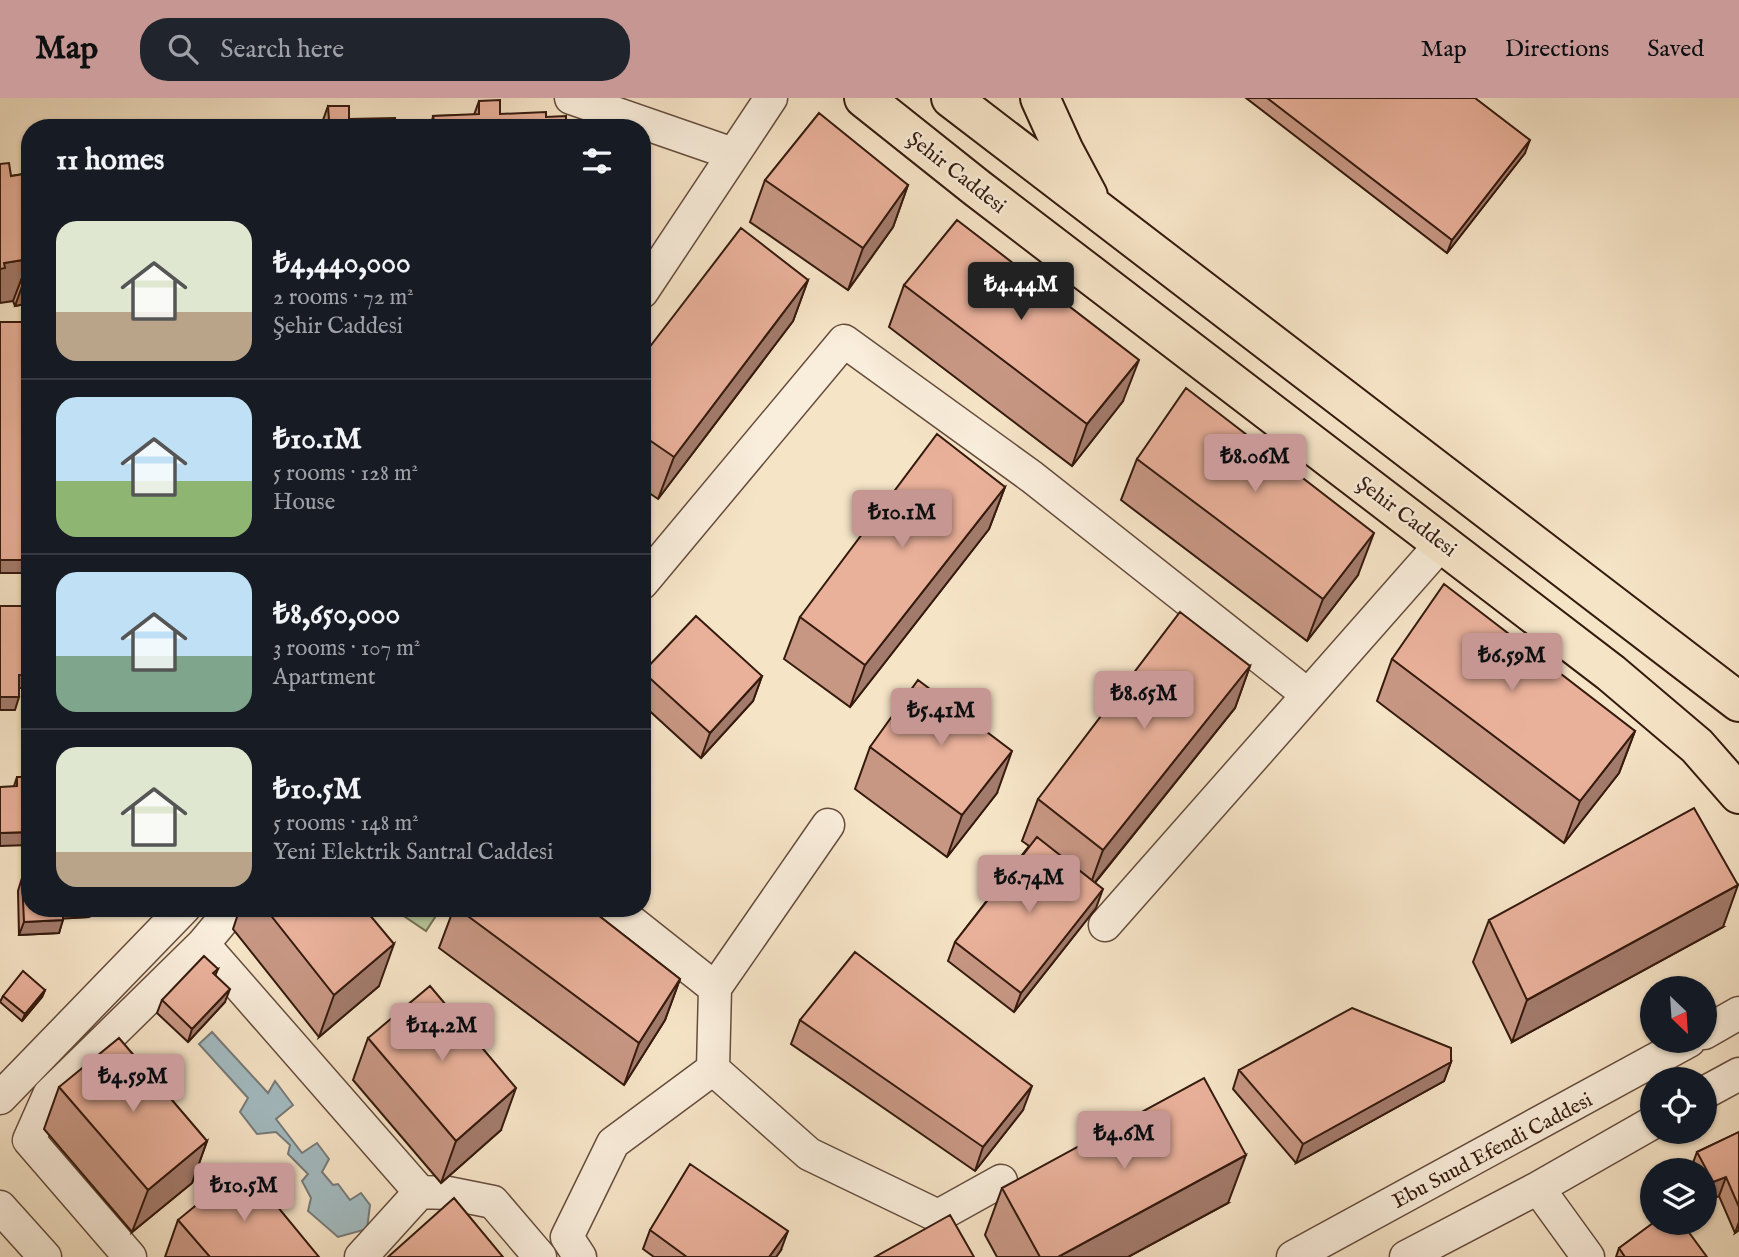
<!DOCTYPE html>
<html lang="en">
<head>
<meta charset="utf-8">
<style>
  :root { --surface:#171b24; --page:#20242c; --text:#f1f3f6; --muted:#9ea1a6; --line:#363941; --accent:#c59692 }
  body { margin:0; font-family:"IM FELL English",serif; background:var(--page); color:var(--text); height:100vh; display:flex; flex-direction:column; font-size:26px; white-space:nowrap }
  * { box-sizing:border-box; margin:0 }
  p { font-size:23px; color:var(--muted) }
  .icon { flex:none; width:38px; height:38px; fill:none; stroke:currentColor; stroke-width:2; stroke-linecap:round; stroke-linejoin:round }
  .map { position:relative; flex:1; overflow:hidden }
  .details { position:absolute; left:21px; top:21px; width:630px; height:798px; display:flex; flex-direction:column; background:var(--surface); border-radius:28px; box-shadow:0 2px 5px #0004 }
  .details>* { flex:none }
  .needle { width:46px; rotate:155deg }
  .tools { position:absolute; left:1640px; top:878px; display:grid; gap:14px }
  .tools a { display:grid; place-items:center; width:77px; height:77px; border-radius:50%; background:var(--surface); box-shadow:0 2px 5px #0004; font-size:35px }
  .price { position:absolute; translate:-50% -60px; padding:0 16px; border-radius:7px; background:var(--accent); color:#111; font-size:23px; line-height:46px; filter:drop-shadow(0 2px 4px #0008) }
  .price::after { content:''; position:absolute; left:50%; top:42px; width:21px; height:16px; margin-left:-10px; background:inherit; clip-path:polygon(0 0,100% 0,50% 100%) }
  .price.selected { background:#222; color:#fff }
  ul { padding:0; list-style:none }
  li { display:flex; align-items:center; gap:21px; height:175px; padding:0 35px }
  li+li { border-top:2px solid var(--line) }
  li span { display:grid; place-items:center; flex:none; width:196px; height:140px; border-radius:21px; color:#555 }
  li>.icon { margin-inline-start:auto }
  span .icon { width:84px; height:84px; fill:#fffc; stroke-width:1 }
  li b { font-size:30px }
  h2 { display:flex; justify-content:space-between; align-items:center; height:84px; padding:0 35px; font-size:30px }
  header { display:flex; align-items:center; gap:42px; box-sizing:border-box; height:98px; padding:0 35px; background:var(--accent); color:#111 }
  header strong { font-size:33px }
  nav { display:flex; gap:38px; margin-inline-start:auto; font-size:24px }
  .search { width:490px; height:63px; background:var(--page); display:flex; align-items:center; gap:18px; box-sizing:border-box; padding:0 24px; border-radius:28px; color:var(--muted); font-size:26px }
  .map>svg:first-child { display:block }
  .green { fill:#b6c59a; stroke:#767054; stroke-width:2 }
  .water { fill:#a3bbc1; stroke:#777b79; stroke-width:2 }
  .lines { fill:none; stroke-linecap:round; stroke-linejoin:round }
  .minor-casing { stroke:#654c3c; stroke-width:35 }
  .major-casing { stroke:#351a0e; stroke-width:42 }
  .minor { stroke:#f9eddb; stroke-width:32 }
  .major { stroke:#f6e4c7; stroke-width:38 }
  .wall { fill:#c89784; stroke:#351a0e; stroke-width:2 }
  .shaded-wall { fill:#a37b6c; stroke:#351a0e; stroke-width:2 }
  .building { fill:#e9b09a; stroke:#351a0e; stroke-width:2 }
  .labels { text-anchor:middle; stroke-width:5; stroke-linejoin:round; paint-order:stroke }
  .street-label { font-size:21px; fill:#351a0e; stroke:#f9eddb }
</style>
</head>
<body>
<header>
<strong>Map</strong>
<div class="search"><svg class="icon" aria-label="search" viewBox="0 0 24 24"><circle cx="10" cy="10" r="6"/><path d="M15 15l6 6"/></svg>Search here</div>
<nav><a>Map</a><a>Directions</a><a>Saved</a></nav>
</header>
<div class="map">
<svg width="1739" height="1159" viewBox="0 0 1739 1159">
  <rect width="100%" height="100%" fill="#f6e4c7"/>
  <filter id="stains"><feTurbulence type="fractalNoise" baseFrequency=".00286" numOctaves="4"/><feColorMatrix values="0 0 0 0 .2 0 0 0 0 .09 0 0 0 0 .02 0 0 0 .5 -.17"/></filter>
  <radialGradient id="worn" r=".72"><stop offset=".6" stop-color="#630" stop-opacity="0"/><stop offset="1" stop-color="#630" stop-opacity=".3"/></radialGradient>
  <!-- green -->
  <path class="green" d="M392 810H441L426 833Z"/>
  <!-- water -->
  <path class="water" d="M212 934 268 995 275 983 293 1007 276 1021 302 1055 317 1045 329 1061 322 1074 333 1087 338 1086 350 1102 361 1095 370 1107 367 1131 338 1139 308 1113 311 1100 302 1083 308 1076 288 1056 290 1047 276 1034 257 1036 240 1014 248 1000 199 946Z"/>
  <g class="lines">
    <!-- minor casing -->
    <g class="minor-casing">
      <path id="minor" d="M571 0 733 56
        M642 194 771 0
        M642 485 844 243 1032 379 1308 597 1442 445
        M614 810 715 890
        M1105 827 1308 597
        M203 846 420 1094 448 1095 493 1104 540 1159
        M1704 935 1739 915
        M713 971 809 1056 938 1118 1001 1083
        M1704 995 1739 976
        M0 1000 184 810
        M1538 1090 1588 1159
        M0 1109 45 1159
        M130 1159 29 1042 49 997 203 846 233 810
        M361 1159 420 1094
        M580 1159 567 1139 613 1045 713 971 715 890 828 727
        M1293 1159 1689 943
        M1406 1159 1538 1090 1652 1025"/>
    </g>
    <!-- major casing -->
    <g class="major-casing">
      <path id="major" d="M864 0 977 90 1611 575 1697 648 1739 696
        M951 0 1739 604
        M1040 0 1064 53 1088 98"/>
    </g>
    <!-- minor -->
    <use href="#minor" class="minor"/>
    <!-- major -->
    <use href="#major" class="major"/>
  </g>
  <!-- wall -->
  <path class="wall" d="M1246 0H1475L1525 55 1447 155Z
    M479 3 500 16 546 19 566 30H263L264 28H281L283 24 323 22 328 8 349 21 395 24 432 23 433 18 474 17Z
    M30 75V205L15 208 13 203 11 78Z
    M765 82 908 87 893 129 848 192 750 124Z
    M808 182 793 223 658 401 642 390V259Z
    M904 187 1123 303 1072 368 889 229Z
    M1137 361 1358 477 1307 543 1121 402Z
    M1005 389 989 431 850 609 784 561 800 519Z
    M1392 561 1635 633 1619 675 1564 745 1377 603Z
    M1250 568 1235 610 1095 785 1096 810 1014 914 948 863 955 844 1029 748 1022 743 1038 701Z
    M643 574 762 578 753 603 701 660 642 606Z
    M870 649 997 695 947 759 855 691Z
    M17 679H30V810L89 819 63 820 59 835 19 837 18 793 22 780H30L29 747 14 688Z
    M240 810H364L379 888 319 939 233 831Z
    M454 810H589L680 881 665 922 624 987 439 850Z
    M1489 822 1723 829 1512 944 1473 864Z
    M218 871 215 878 225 904 188 944 157 915 162 902Z
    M45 892 42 899 22 923 0 904 3 898Z
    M800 922 1023 1012 975 1073 791 946Z
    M368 940 501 1032 441 1085 353 982Z
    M1451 964 1444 983 1296 1065 1233 991 1239 972Z
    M59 989 207 1043 192 1085 132 1134 44 1031Z
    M1739 1034V1132L1735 1135 1719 1098 1706 1103 1704 1100V1073H1690L1697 1054Z
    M1002 1090 1228 1105 1128 1159H997L985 1137Z
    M178 1122 319 1159H165Z
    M650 1132 781 1152 776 1159H654L643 1151Z
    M1619 1150 1707 1159H1616Z"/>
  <!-- shaded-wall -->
  <path class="shaded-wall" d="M1530 42 1525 55 1447 155 1452 142Z
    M908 87 893 129 848 192 863 150Z
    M29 161 13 203 0 205V171L4 165Z
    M30 166V205L15 208Z
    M808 182 793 223 658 401 674 359Z
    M1139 262 1123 303 1072 368 1087 326Z
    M1005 389 989 431 850 609 865 567Z
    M648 408 642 424V415Z
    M1374 435 1358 477 1307 543 1323 501Z
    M0 462H30V475H0Z
    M1250 568 1235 610 1088 793 1103 752Z
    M19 577H30V590H14Z
    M762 578 753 603 701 660 710 635Z
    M0 599H19L15 612H0Z
    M1635 633 1619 675 1564 745 1580 703Z
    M1012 653 997 695 947 759 962 717Z
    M30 734 29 747 0 748V735Z
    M1738 787 1723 829 1512 944 1527 902Z
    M1103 791 1096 810 1014 914 1021 895Z
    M62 810H106L89 819 58 821Z
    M63 822 59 835 19 837 24 824Z
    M394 846 379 888 319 939 334 897Z
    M680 881 665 922 624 987 639 945Z
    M230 891 225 904 188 944 192 931Z
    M45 892 42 899 22 923 25 916Z
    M1451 964 1444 983 1296 1065 1303 1046Z
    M1032 988 1023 1012 975 1073 983 1049Z
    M516 990 501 1032 441 1085 456 1043Z
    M207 1043 192 1085 132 1134 148 1092Z
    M1246 1057 1228 1105 1128 1159H1058Z
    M1726 1079 1719 1098 1706 1103 1713 1084Z
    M1739 1124V1132L1735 1135Z
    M788 1133 781 1152 776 1159H769Z"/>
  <!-- building -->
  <path class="building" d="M1267 0H1475L1530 42 1452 142Z
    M500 2V16L546 14V19L566 18V30H264V28H283V24L329 22 328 8H349V21L395 20V24L434 23 433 18 479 16V3Z
    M819 15 908 87 863 150 765 82Z
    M9 65 11 78 30 75V166L29 161 4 165 5 170 0 171V66Z
    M957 122 1139 262 1087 326 904 187Z
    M741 130 808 182 674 359 642 337V259Z
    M0 224H30V462H0Z
    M1186 290 1374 435 1323 501 1137 361Z
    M937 336 1005 389 865 567 800 519Z
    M642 404 648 408 642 415Z
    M1444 486 1635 633 1580 703 1392 561Z
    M0 508H30V577H19V599H0Z
    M1180 514 1250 568 1103 752 1038 701Z
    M696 518 762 578 710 635 643 574Z
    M918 582 1012 653 962 717 870 649Z
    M17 679H30V734L0 735V689L17 688Z
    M1694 710 1738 787 1527 902 1489 822Z
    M1037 739 1103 791 1021 895 955 844Z
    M22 780H30V810H63V822L24 824Z
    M265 810H364L394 846 334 897Z
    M457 810H589L680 881 639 945Z
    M855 854 1032 988 983 1049 800 922Z
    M204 858 218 871 213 875 230 891 192 931 162 902Z
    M23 873 45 892 25 916 3 898Z
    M430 888 516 990 456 1043 368 940Z
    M1352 910 1451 950V964L1303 1046 1239 972Z
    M119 940 207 1043 148 1092 59 989Z
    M1204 980 1246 1057 1058 1159H1040L1002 1090Z
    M1739 1034V1109L1726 1079 1713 1084 1697 1054Z
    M690 1066 788 1133 769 1159H687L650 1132Z
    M244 1068 319 1159H210L178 1122Z
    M454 1100 503 1159H388Z
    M950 1117 974 1159H875Z
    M1653 1125H1682L1707 1159H1625L1619 1150Z"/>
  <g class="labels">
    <!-- street labels -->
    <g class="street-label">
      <text transform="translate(957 74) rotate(38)" y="7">Şehir Caddesi</text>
      <text transform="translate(1407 418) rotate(37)" y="7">Şehir Caddesi</text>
      <text transform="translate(1492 1052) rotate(-28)" y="7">Ebu Suud Efendi Caddesi</text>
    </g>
  </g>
  <rect width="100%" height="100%" filter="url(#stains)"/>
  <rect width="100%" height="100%" fill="url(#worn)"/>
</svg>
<div class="tools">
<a><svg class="needle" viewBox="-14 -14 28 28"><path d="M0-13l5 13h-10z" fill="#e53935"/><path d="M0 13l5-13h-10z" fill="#9ea1a6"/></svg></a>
<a><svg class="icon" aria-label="locate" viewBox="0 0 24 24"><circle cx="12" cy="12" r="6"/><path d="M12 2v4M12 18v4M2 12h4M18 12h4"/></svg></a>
<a><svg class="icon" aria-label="layers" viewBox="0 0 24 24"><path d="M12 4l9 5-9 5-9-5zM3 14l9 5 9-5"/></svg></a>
</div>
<b class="price selected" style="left:1021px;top:224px">₺4.44M</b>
<b class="price" style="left:1255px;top:396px">₺8.06M</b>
<b class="price" style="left:902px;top:452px">₺10.1M</b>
<b class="price" style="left:1512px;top:595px">₺6.59M</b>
<b class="price" style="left:1144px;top:633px">₺8.65M</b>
<b class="price" style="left:941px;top:650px">₺5.41M</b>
<b class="price" style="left:1029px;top:817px">₺6.74M</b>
<b class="price" style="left:442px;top:965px">₺14.2M</b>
<b class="price" style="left:133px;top:1016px">₺4.59M</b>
<b class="price" style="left:1124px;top:1073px">₺4.6M</b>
<b class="price" style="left:244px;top:1125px">₺10.5M</b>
<section class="details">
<h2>11 homes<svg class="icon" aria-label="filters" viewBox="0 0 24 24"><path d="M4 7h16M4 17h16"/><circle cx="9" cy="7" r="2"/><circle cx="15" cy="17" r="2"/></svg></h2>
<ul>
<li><span style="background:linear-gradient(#dfe7d0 65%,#b9a48a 0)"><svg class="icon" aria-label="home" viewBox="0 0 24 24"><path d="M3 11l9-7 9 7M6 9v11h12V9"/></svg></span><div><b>₺4,440,000</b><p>2 rooms · 72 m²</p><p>Şehir Caddesi</p></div></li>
<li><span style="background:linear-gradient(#bfe0f5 60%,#8fb573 0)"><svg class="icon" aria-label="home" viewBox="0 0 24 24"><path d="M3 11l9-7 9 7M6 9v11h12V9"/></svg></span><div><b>₺10.1M</b><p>5 rooms · 128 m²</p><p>House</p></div></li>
<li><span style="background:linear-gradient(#bfe0f5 60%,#7fa58c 0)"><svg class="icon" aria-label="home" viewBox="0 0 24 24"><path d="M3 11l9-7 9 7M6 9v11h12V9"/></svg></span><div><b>₺8,650,000</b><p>3 rooms · 107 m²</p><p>Apartment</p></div></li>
<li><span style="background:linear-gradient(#dfe7d0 75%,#b9a48a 0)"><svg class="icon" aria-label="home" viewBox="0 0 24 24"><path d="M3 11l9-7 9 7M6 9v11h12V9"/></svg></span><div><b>₺10.5M</b><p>5 rooms · 148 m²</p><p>Yeni Elektrik Santral Caddesi</p></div></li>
</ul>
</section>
</div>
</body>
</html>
